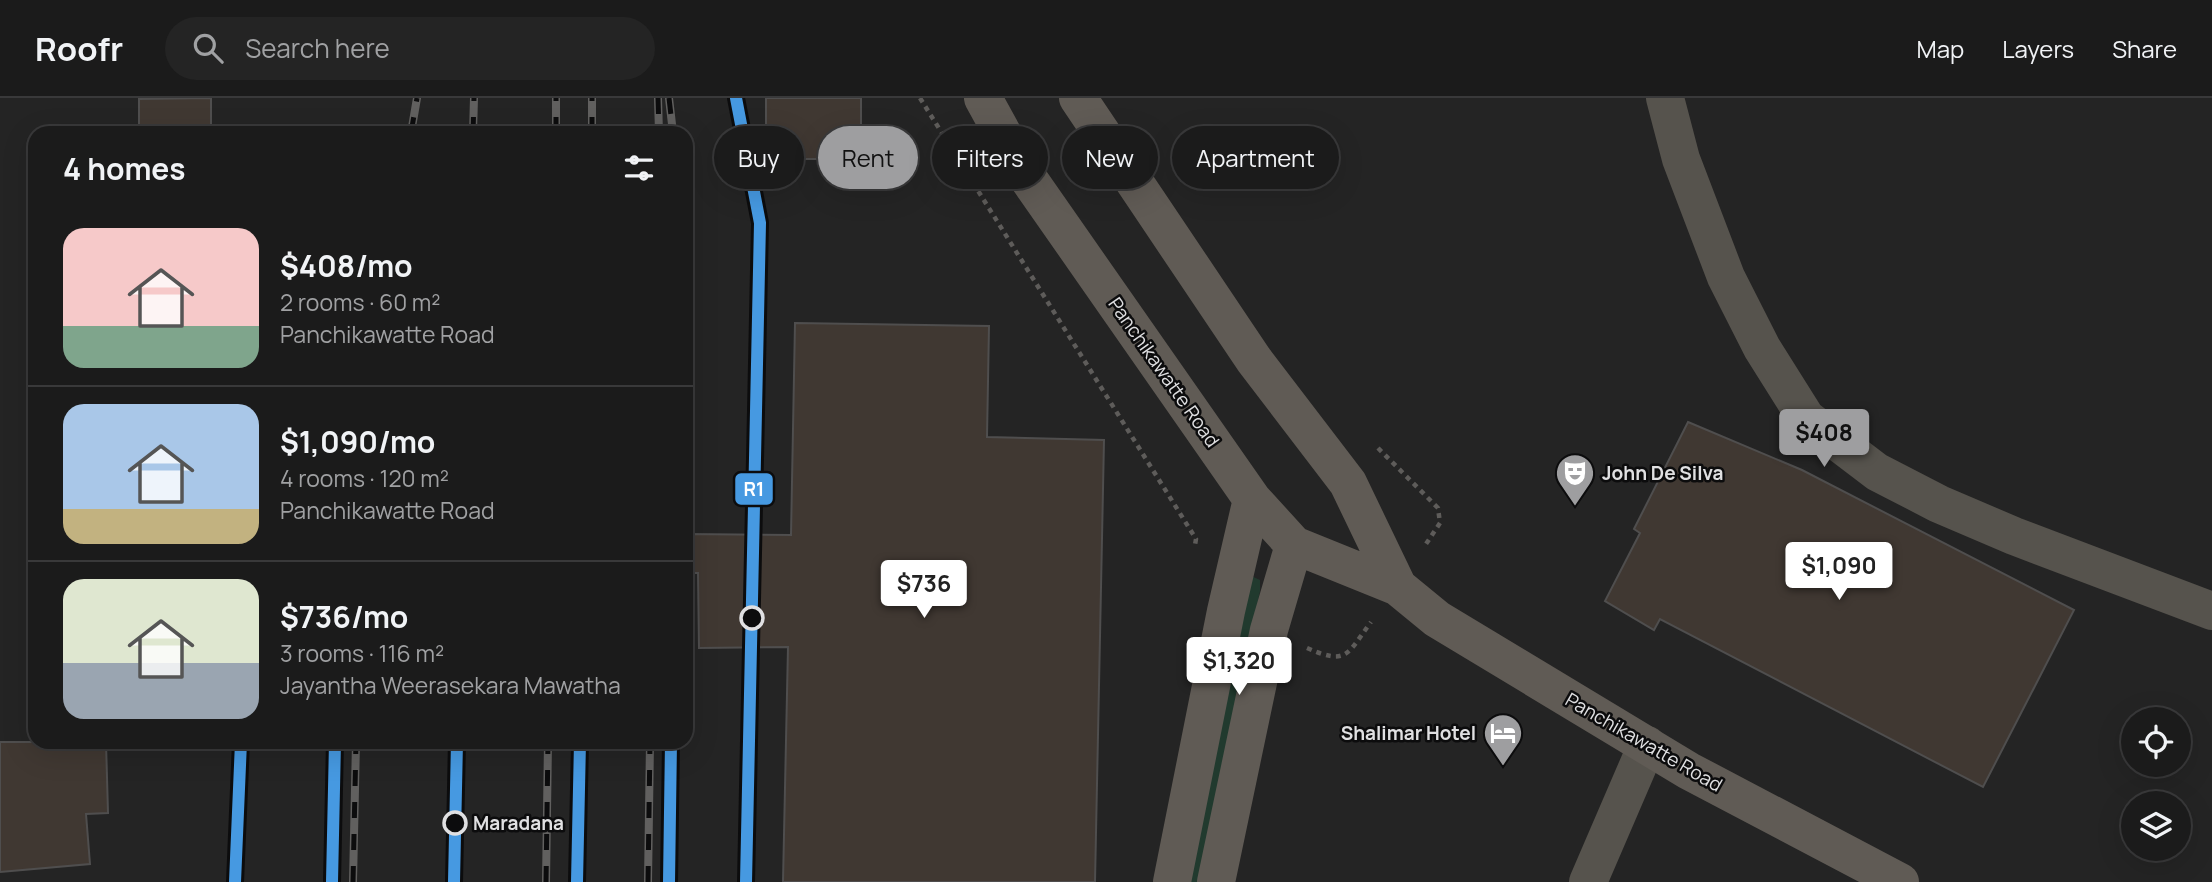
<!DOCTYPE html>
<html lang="en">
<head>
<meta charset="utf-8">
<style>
  :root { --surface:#1b1b1b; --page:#242424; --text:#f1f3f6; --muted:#a0a1a3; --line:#39393a; --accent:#9e9ea0 }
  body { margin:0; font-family:Manrope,sans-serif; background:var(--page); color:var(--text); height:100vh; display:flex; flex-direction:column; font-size:26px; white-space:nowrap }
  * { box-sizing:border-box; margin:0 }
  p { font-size:23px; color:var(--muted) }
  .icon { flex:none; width:38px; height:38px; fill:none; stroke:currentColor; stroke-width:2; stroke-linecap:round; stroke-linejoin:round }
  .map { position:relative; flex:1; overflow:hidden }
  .drawer { position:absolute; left:28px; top:28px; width:665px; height:623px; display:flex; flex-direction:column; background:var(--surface); border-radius:21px; box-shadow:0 7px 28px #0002,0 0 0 2px var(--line) }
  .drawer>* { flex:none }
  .guide { position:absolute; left:714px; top:28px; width:665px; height:63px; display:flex; gap:14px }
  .fabs { position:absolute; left:2121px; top:609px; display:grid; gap:14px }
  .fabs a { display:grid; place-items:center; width:70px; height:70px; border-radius:50%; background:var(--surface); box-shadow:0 7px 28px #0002,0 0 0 2px var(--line); font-size:35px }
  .price { position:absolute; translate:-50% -60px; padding:0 16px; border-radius:7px; background:#fff; color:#222; font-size:23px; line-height:46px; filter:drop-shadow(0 2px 4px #0008) }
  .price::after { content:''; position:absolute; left:50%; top:42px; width:21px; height:16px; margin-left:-10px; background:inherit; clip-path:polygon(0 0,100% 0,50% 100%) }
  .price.active { background:var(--accent); color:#111 }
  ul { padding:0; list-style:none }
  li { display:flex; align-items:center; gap:21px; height:175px; padding:0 35px }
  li+li { border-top:2px solid var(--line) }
  li span { display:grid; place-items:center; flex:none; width:196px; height:140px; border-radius:21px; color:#555 }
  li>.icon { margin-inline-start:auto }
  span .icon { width:84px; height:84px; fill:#fffc; stroke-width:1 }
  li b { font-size:30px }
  h2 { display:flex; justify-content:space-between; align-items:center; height:84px; padding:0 35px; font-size:30px }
  .tag { padding:0 24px; border-radius:32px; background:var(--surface); box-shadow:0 7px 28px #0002,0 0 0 2px var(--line); font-size:24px; line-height:63px }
  .tag.active { background:var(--accent); color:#111 }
  header { display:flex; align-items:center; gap:42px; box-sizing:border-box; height:98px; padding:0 35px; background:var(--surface); border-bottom:2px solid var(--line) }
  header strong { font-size:33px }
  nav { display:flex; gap:38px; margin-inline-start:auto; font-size:24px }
  .search { width:490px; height:63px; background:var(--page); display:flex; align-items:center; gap:18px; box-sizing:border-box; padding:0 24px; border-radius:38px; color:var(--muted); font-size:26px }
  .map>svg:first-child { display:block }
  .green { fill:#213a2e }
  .building { fill:#403832; stroke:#4f4e4e; stroke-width:2 }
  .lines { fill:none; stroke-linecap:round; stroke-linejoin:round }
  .path { stroke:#5e5c5a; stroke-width:4.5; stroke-dasharray:5 5; stroke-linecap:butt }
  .minor { stroke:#56534d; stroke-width:38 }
  .major { stroke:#605b55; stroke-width:38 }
  .rail-casing { stroke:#61605f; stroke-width:8 }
  .rail { stroke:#0c0c0d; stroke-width:5; stroke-dasharray:16; stroke-linecap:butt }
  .rail-1-casing { stroke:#0c0c0d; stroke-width:18 }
  .rail-1 { stroke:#4699e1; stroke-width:12 }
  .stop-dot { fill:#0c0c0d; stroke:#e0e0e2; stroke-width:3.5 }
  .labels { text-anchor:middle; stroke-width:5; stroke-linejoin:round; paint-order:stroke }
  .street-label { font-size:19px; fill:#e0e0e2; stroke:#0c0c0d }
  .poi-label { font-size:19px; font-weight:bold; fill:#e0e0e2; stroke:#0c0c0d; text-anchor:start }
  .stop-label { font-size:19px; font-weight:bold; fill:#e0e0e2; stroke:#0c0c0d; text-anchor:start }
  .line-badge { stroke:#0c0c0d; stroke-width:2.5 }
  .badge-label { font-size:19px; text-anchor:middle; font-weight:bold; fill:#fff }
</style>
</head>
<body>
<header>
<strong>Roofr</strong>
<div class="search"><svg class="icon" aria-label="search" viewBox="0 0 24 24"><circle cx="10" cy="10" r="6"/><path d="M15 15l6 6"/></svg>Search here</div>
<nav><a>Map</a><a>Layers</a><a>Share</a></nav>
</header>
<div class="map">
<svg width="2212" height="784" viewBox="0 0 2212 784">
  <rect width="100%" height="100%" fill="#242424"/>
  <!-- green -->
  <path class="green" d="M1249 477 1260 482V493L1202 784H1183Z"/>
  <!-- building -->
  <path class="building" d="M211 0V35H139V1Z
    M766 0H861V61H766Z
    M795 225 989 228 987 339 1104 342 1095 784H783L788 549 699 550 698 475H686V436L791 437Z
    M1688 324 1802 372 2074 512 1983 689 1660 521 1654 532 1605 503 1640 435 1634 431Z
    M0 644H106L108 715 86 716 90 766 0 774Z"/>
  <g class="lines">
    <!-- path -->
    <path class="path" d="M920 0 1196 441 1195 447
      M1378 350 1438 410 1440 425 1424 449
      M1307 550C1348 568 1347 556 1371 524"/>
    <!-- minor -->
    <path class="minor" d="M1665 0 1681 61 1726 179 1762 250 1806 320 1877 374 1939 406 2014 438 2212 513
      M1588 784 1647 647"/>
    <!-- major -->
    <path class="major" d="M983 0 1023 73 1252 401 1294 447 1398 489 1437 521 1689 673 1900 784
      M1078 0 1254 262 1348 385 1398 489
      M1172 784 1226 513 1252 401
      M1216 784 1269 532 1294 447"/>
    <!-- rail casing -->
    <g class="rail-casing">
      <path id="rail" d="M658 0 659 35
        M669 0 673 35
        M736 0 760 125 746 784
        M411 35 417 0
        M473 35 474 0
        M556 35V0
        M592 35V0
        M235 784 241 644
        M332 784 335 644
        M353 784 356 644
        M454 784 457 644
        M546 784 548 644
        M577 784 580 644
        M648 784 650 644
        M669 784 671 644"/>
    </g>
    <!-- rail -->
    <use href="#rail" class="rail"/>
    <!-- rail-1 casing -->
    <g class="rail-1-casing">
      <path id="rail-1" d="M736 0 760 125 746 784
        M235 784 241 644
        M332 784 335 644
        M454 784 457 644
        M577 784 580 644
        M669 784 671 644"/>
    </g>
    <!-- rail-1 -->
    <use href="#rail-1" class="rail-1"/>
  </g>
  <!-- icons -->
  <defs>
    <g id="theatre-pin" transform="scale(2.0125)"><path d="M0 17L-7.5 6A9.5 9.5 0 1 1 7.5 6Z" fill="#9e9ea0" stroke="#0c0c0d"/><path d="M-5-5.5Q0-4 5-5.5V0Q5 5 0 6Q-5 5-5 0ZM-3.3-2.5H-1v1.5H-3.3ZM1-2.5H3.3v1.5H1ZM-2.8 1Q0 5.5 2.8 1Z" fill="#fff"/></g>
    <g id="hotel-pin" transform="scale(2.0125)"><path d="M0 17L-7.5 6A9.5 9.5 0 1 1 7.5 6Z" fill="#9e9ea0" stroke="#0c0c0d"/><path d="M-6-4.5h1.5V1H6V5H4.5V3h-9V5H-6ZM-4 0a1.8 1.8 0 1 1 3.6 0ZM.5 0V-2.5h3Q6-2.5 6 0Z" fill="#fff"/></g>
  </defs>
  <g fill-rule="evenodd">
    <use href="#theatre-pin" x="1575" y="375"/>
    <use href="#hotel-pin" x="1503" y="635"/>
  </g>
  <!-- markers -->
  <g class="stop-dot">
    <circle cx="752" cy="520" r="11"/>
    <circle cx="455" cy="725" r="11"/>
  </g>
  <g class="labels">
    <!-- street labels -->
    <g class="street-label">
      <text transform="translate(1164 274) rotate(55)" y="7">Panchikawatte Road</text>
      <text transform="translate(1644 644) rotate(30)" y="7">Panchikawatte Road</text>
    </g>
    <!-- poi labels -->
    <g class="poi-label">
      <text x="1602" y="382">John De Silva</text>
      <text x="1476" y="642" text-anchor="end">Shalimar Hotel</text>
    </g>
    <!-- stop labels -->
    <g class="stop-label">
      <text x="473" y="732">Maradana</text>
    </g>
  </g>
  <rect class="line-badge" x="734" y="374" width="40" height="34" rx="7" fill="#4699e1"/>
  <g class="badge-label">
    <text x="754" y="398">R1</text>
  </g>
</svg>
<div class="fabs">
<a><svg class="icon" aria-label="locate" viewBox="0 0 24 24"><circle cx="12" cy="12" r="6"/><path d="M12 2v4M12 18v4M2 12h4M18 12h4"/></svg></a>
<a><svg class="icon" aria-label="layers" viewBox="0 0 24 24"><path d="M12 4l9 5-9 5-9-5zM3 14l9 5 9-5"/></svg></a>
</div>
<b class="price active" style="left:1824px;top:371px">$408</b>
<b class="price" style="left:1839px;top:504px">$1,090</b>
<b class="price" style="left:924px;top:522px">$736</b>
<b class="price" style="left:1239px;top:599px">$1,320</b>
<div class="guide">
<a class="tag">Buy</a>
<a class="tag active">Rent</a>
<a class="tag">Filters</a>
<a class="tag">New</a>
<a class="tag">Apartment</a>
</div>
<section class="drawer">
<h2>4 homes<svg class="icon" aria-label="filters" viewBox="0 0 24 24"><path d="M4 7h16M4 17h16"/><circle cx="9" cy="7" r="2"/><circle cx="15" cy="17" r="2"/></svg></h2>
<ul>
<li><span style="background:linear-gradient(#f6c9c9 70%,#7fa58c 0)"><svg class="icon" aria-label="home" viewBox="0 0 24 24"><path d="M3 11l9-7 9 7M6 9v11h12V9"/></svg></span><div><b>$408/mo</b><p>2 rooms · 60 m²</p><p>Panchikawatte Road</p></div></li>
<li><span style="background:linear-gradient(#a9c7e8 75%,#c2b280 0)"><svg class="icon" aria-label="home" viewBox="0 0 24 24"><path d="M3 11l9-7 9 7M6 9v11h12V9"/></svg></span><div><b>$1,090/mo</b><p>4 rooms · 120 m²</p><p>Panchikawatte Road</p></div></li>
<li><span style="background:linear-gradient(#dfe7d0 60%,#9aa5b1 0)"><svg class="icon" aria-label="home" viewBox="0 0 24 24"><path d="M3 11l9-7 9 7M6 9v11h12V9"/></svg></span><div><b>$736/mo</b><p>3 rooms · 116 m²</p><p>Jayantha Weerasekara Mawatha</p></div></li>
</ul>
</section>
</div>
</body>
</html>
